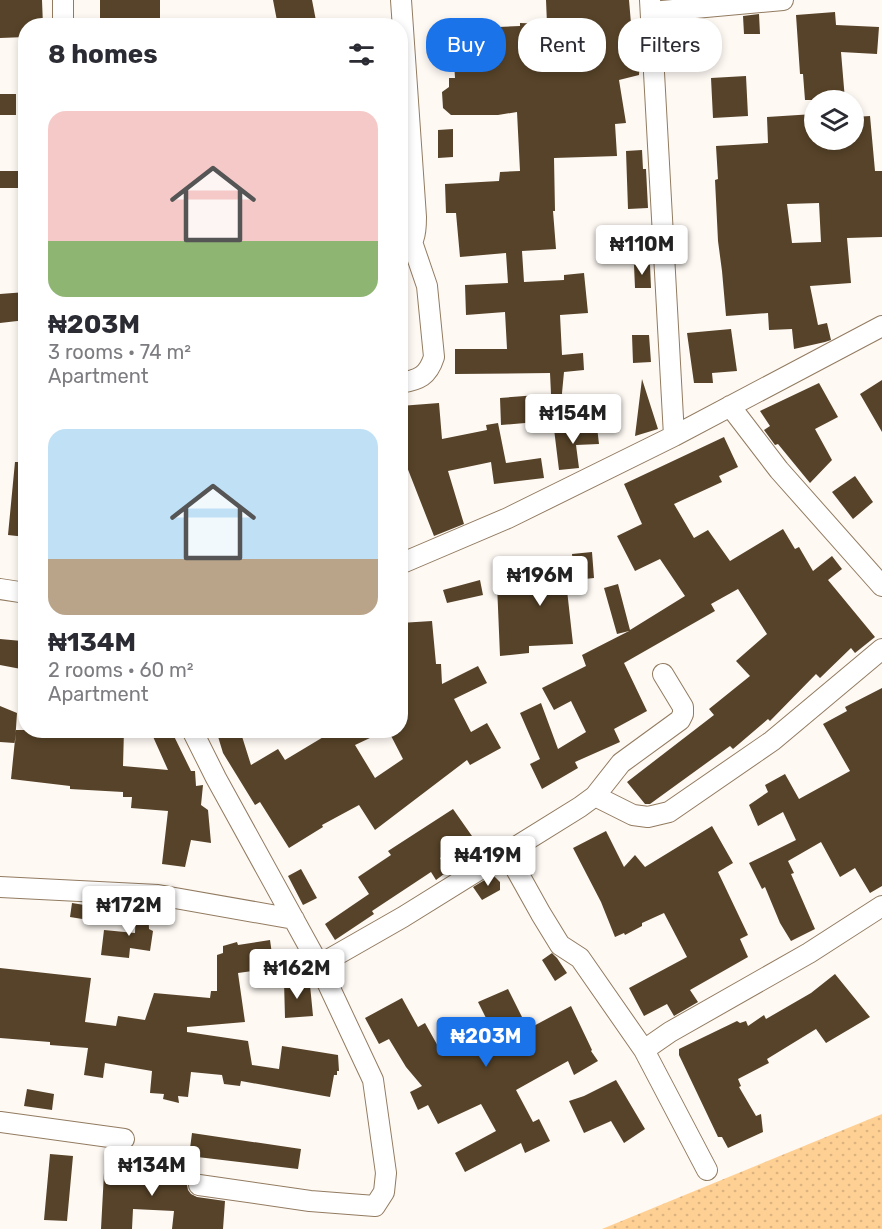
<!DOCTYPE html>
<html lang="en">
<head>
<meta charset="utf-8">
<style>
  :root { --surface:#fff; --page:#f2f2f3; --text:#2b2b33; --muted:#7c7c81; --accent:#1a73e8 }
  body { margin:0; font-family:Rubik,sans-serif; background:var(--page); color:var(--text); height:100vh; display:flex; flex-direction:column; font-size:22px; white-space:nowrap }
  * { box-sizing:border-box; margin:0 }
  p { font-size:20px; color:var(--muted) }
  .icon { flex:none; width:33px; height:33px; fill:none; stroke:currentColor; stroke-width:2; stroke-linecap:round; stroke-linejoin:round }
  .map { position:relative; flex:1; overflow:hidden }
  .panel { position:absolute; left:18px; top:18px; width:390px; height:720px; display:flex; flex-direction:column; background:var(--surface); border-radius:24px; box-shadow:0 3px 9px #0003 }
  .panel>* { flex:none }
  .guide { position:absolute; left:426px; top:18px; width:366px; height:54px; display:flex; gap:12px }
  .fabs { position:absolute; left:804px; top:90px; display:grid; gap:12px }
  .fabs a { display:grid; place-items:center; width:60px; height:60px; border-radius:50%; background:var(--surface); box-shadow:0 3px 9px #0003; font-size:30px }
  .price { position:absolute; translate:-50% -51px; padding:0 14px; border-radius:6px; background:#fff; color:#222; font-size:20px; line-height:39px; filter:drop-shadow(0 2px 3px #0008) }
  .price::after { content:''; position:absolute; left:50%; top:36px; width:18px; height:14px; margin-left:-9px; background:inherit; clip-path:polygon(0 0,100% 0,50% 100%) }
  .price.current { background:var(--accent); color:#fff }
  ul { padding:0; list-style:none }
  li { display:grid; align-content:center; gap:12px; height:318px; padding:0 30px }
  li span { display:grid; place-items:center; height:186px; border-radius:18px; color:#555 }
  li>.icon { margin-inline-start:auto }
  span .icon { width:108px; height:108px; fill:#fffc; stroke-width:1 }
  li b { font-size:26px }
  h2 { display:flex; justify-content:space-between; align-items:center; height:72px; padding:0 30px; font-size:26px }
  .chip { padding:0 21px; border-radius:24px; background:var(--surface); box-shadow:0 3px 9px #0003; font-size:21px; line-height:54px }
  .chip.current { background:var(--accent); color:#fff }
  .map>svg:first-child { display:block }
  .grass { fill:url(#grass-dots) }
  .building { fill:#574329; fill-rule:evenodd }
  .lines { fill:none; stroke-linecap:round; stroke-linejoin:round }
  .street-casing { stroke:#927b60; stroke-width:22 }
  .street { stroke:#fff; stroke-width:20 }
</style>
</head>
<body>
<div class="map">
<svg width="882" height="1229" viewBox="0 0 882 1229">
  <defs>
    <pattern id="grass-dots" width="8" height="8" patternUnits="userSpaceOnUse" patternTransform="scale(1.5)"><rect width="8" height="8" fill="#ffd094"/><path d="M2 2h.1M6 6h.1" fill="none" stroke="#dbb380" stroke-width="1.8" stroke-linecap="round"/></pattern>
  </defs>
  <rect width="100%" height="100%" fill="#fef9f3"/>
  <!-- grass -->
  <path class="grass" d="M882 1114V1229H602Z"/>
  <!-- building -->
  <path class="building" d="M0 0H42L43 26H26V37L0 38Z
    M100 0H160V26H100Z
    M273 0H312L317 26H278Z
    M546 0H629L634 59H640L639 75 619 80 626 123 615 124 617 156 554 158 555 211H553L556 249 522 251 524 282 564 280V275L584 273 588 313 560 315 562 355 583 353 584 370 564 372 562 393 565 424 549 425 548 421 501 425 500 398 551 394 550 373 455 374V349H507L505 312 466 315 465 285 508 283 506 253 460 257 456 213H446L445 184 499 181 500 172 520 171 517 112 498 115H451L443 108 442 92 449 87V78H455L452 29 520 26V23L547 24Z
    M835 12 836 25 879 27 877 54 841 52 845 100H805L803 74H800L796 15Z
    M759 14 760 34H744L743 16Z
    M746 76 748 116 713 118 711 78Z
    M0 94H16V115H0Z
    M814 114V140H854V117L870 116 875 171H882V237L847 238 851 283 810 286 818 325 827 323 831 340 825 342 794 349 792 329 769 330 768 313 726 316 722 271 718 241 715 180 718 179 716 146 768 143 767 117ZM819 203 821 242 792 243 787 204Z
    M453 129V157L438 158V130Z
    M642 150 643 169H646L648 208 628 209 626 151Z
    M0 171H26V188H0Z
    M638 228 639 258 622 260 621 229Z
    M634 265H650L651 288H635Z
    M26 292V320L0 323V294Z
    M731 329 737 371 712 373 713 383H694L687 333Z
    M632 335H649L651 362 633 363Z
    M642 379 658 429 635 436Z
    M882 380V432L860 394Z
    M819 383 838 417 815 429 832 460 810 483 778 444 775 445 764 430 770 426 760 411Z
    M439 403 442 439 487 430 486 425 498 423 506 463 541 458 544 478 494 484 491 462 448 471 464 524 434 536 407 467 400 470V406Z
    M597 427 599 444 576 445 579 468 559 470 554 429Z
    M724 437 738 467 719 476 722 482 674 504 694 538 708 530 730 561 783 529 795 549 799 547 813 571 832 556 842 569 828 580 875 637 855 653 851 648 820 678 816 674 770 721 768 719 733 749 730 746 650 804H645L627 782 714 715 709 709 750 676 736 661 767 634 738 589 711 604 715 611 624 663 647 711 614 729 620 742 575 762 578 768 542 789 530 764 540 759 520 713 541 703 558 749 586 732 571 701 554 710 542 688 586 666 582 655 629 631 617 634 604 588 618 584 630 630 685 596 660 559 635 571 617 536 642 524 624 484Z
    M15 462H26V537L8 535Z
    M855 476 873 502 853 519 832 492Z
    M592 552 594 578 566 581 573 644 529 646V653L500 656 497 584 538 581V567L573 564 572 554Z
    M480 580 483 595 447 603 443 590Z
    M432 621 436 664H441L442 684 478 666 487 683 454 699 471 732 487 723 501 748 470 765 467 760 375 830 359 805 322 825 323 827 289 848 260 802 255 805 223 753 216 730H240L251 765 278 749 285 760 335 730H387L355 745 375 778 403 759 388 730H400V623Z
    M0 639 22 641 21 669 0 665Z
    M882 688V886L870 893 855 868 840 877 821 842 788 861 794 873 791 874 815 929 791 941 780 923 765 887 762 889 749 863 796 840 783 812 758 826 749 805 768 792 765 785 785 774 799 799 850 771 823 724 847 711 845 707Z
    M0 706 17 713 15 743 0 742Z
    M16 730H124L123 766 168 770 150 730H171L191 771H195L196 786 203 785 201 805 208 810 211 843 191 840 185 867 162 864 168 811 131 808 132 797H123V792L70 789V786L11 779Z
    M453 809 472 836 440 858 448 871 436 880 431 872 372 911 374 914 335 940 325 924 369 894 358 877 391 855 388 851Z
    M712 826 733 863 718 872 748 935 740 939 748 957 690 990 698 1002 674 1016 667 1004 644 1016 629 988 687 957 664 913 642 923V926L625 935 624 933 615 937 601 902 573 848 606 831 624 867 635 855 645 867Z
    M301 869 317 898 303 905 288 876Z
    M493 875 500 882V890L482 900 473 887Z
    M72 903 103 908 101 922 70 917Z
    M136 906 148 907 149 929 153 931 150 951 130 948 129 958 101 955 104 930 135 933Z
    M270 940 274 968 238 973 245 1022 187 1027V1032L248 1041 252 1065 279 1069 282 1046 338 1055 339 1071H337V1075H334L330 1097 241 1081 240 1086 224 1084 222 1075 191 1072 188 1097 178 1096 179 1103 163 1099 164 1094 150 1093 152 1071 105 1063 103 1078 84 1075 88 1048 50 1045V1042L0 1038V968L91 978 85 1022 116 1026 118 1016 145 1020 154 993 210 998 211 991H217V955L223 953V946L237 942 238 945Z
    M552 953 557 958 567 973 555 981 542 960Z
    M835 974 870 1017 826 1043 816 1029 767 1059 769 1063 738 1079 741 1086 739 1087 756 1116 761 1114 763 1132 728 1148 722 1137H718L679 1055V1049L737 1021 740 1023 746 1021 748 1026 764 1015 766 1019 811 993Z
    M301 979 302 988 310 985 313 1016 285 1018 284 981Z
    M508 989 528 1029 571 1006 592 1050 591 1051 598 1061 574 1075 568 1061 516 1090 533 1122 539 1119 550 1141 525 1153 521 1143 465 1172 455 1153 496 1131 481 1104 438 1124 428 1105 418 1110 410 1092 422 1086 406 1067 389 1039 379 1044 365 1018 402 998 418 1027 425 1023 439 1048 487 1020 478 1002Z
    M616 1080 645 1129 624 1143 611 1121 584 1133 569 1101 584 1096Z
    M27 1089 54 1094 52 1110 24 1106Z
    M192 1133 301 1149 298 1169 189 1156Z
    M50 1154 73 1156 67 1221 44 1220Z
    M105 1154 136 1156 135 1162 165 1163 164 1185H187L188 1190 191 1194 197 1197 225 1201 223 1229H172L174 1211 133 1209 132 1229H101Z"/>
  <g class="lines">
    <!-- street casing -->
    <g class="street-casing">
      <path id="street" d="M63 0V26
        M650 0 674 436
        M651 12 783 0
        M400 254C415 243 416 235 416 217L401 0
        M400 383C419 380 428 376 434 357L427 286 412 242
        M730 406 779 470 882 586
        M400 564 508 518 674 436 882 326
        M0 589 26 593
        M192 730 216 778 319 965 373 1080 386 1173 384 1192 375 1206 310 1201 199 1185
        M595 796 621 763 680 720 683 714V707L663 674
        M507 853 541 914 560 945 580 958 644 1050 670 1032 809 953 882 906
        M0 887 158 895 294 919
        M319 965 403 917 580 807 595 796 633 815 648 817 669 812 772 741 882 649
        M644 1050 707 1170
        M0 1122 124 1139"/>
    </g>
    <!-- street -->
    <use href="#street" class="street"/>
  </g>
</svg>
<div class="fabs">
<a><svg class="icon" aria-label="layers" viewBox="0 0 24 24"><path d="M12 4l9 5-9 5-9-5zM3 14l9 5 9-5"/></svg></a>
</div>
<b class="price" style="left:642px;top:276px">₦110M</b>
<b class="price" style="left:573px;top:445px">₦154M</b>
<b class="price" style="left:540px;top:607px">₦196M</b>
<b class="price" style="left:488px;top:887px">₦419M</b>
<b class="price" style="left:129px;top:937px">₦172M</b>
<b class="price" style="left:297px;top:1000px">₦162M</b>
<b class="price current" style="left:486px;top:1068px">₦203M</b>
<b class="price" style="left:152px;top:1197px">₦134M</b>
<div class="guide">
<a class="chip current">Buy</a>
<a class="chip">Rent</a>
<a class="chip">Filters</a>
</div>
<section class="panel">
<h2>8 homes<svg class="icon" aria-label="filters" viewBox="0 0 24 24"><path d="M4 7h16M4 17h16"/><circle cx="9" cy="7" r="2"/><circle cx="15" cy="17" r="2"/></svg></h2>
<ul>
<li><span style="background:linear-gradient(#f6c9c9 70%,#8fb573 0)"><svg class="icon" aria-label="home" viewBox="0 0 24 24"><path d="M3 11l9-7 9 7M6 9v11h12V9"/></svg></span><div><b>₦203M</b><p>3 rooms · 74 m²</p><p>Apartment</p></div></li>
<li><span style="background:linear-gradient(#bfe0f5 70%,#b9a48a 0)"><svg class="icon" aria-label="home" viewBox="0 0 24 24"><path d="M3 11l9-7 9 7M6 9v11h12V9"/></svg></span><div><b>₦134M</b><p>2 rooms · 60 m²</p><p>Apartment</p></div></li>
</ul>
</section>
</div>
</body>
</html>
